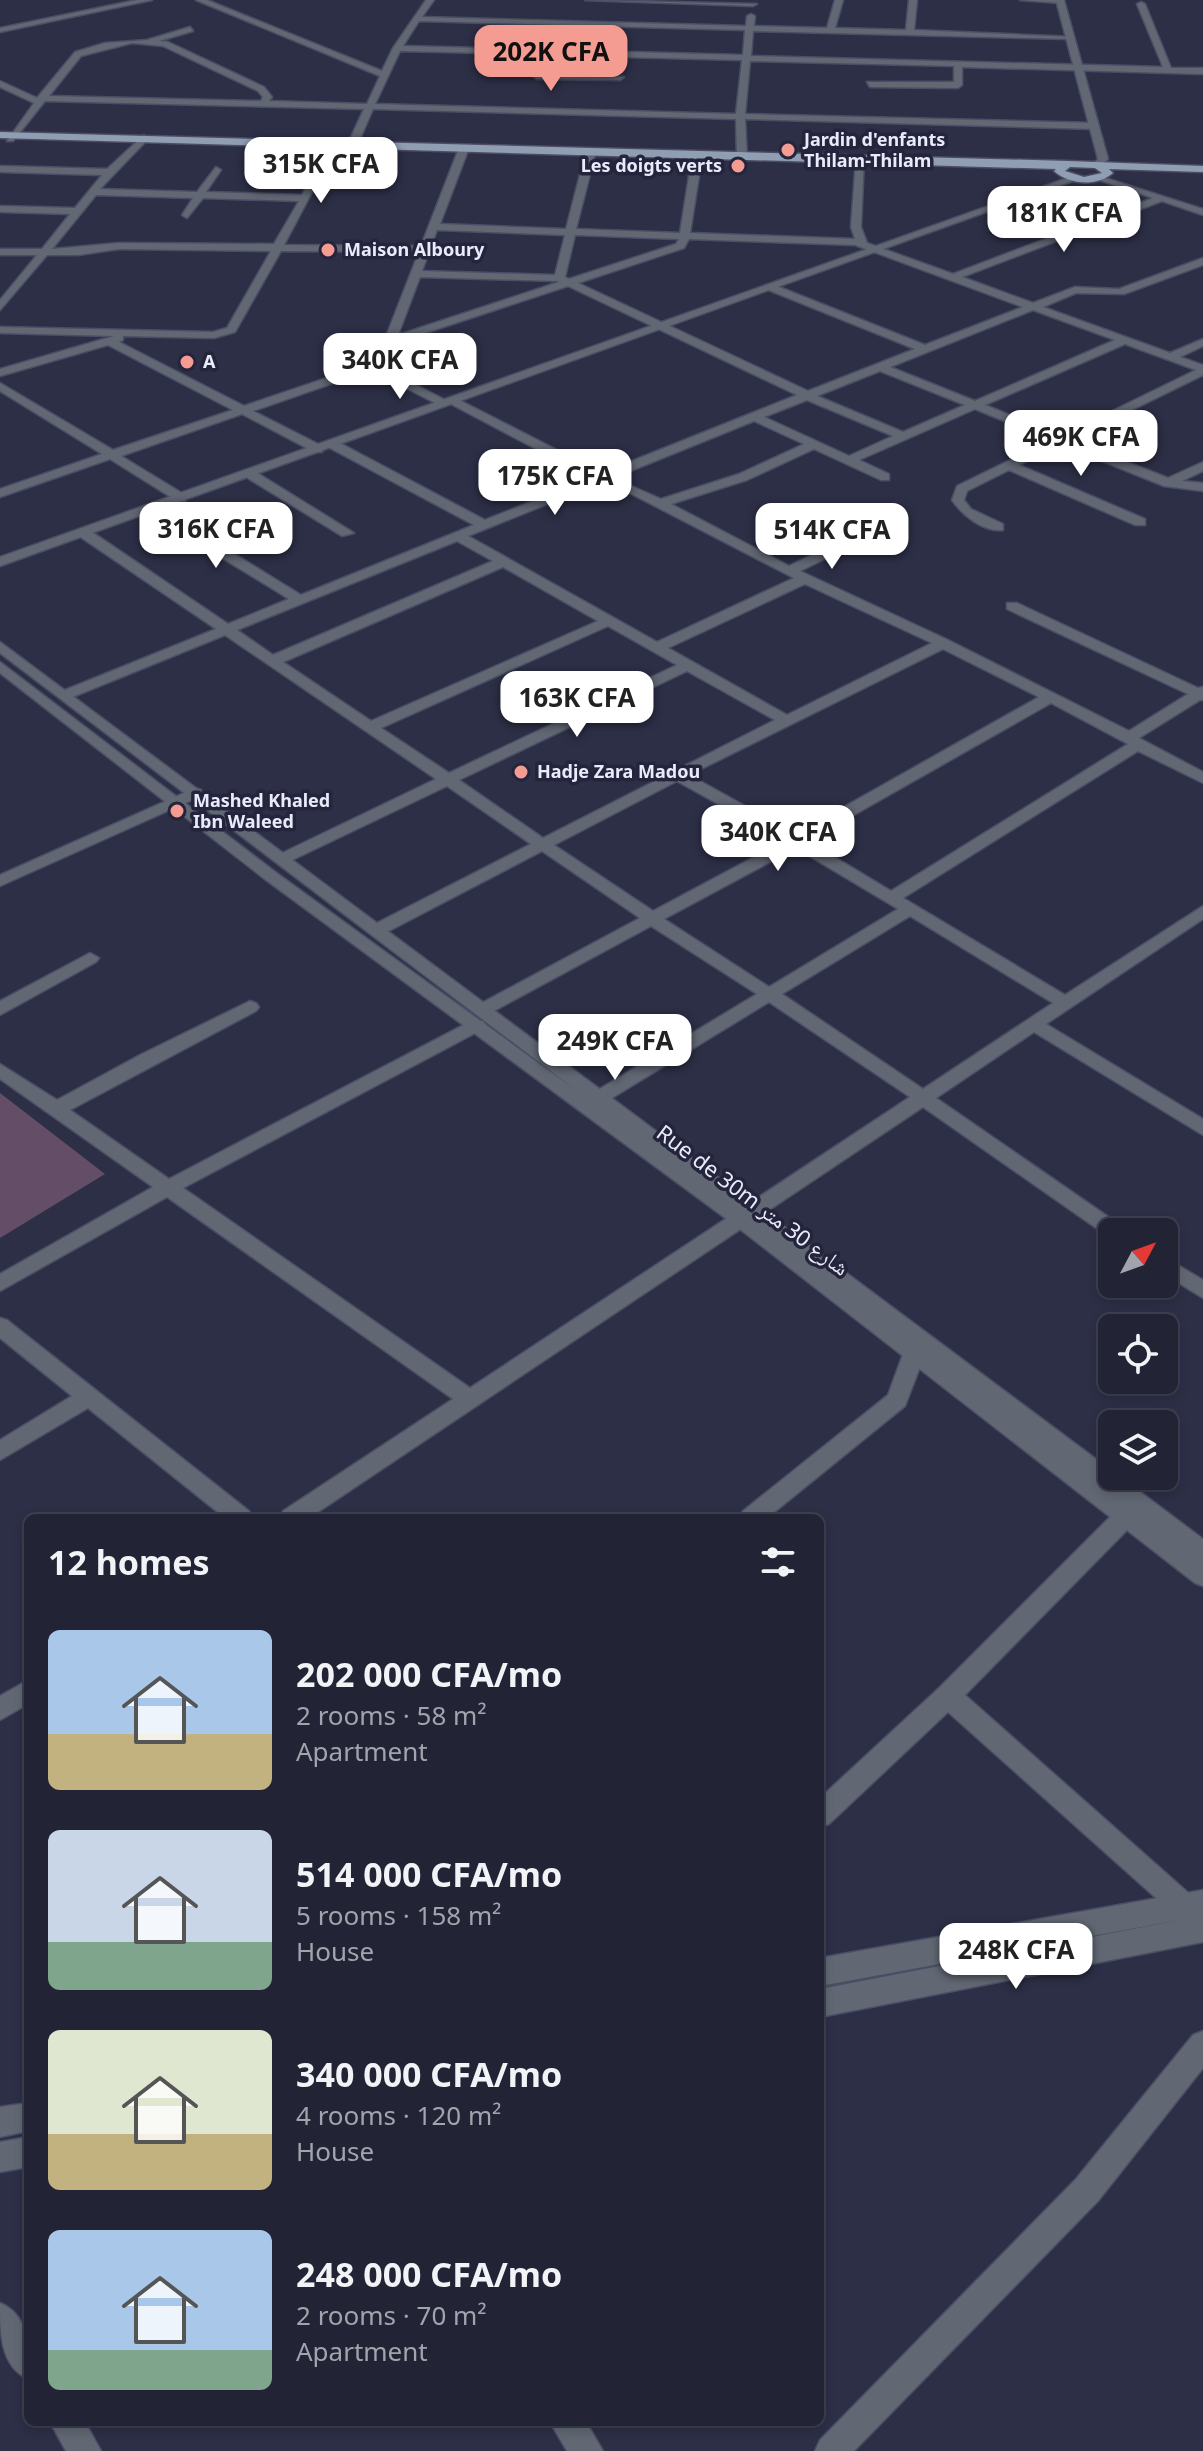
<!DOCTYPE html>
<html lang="en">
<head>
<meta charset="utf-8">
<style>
  :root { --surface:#222335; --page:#2e2f41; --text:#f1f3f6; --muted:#a2a4ad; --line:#3f4050; --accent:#f59c92 }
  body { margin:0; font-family:"Noto Sans","Noto Naskh Arabic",sans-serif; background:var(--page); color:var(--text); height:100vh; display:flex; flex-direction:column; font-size:30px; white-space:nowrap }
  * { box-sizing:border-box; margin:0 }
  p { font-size:26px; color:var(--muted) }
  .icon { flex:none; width:44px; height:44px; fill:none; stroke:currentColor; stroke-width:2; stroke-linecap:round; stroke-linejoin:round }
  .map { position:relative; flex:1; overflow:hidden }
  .sheet { position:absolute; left:24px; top:1514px; width:800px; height:912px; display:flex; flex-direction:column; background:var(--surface); border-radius:12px; box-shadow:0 4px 12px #0003,0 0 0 2px var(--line) }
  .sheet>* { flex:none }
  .needle { width:52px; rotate:49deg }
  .fabs { position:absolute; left:1098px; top:1218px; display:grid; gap:16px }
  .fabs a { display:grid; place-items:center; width:80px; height:80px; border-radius:12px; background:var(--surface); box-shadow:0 4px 12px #0003,0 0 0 2px var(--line); font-size:40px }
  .price { position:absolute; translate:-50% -68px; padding:0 18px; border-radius:16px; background:#fff; color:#222; font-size:26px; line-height:52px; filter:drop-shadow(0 2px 4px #0008) }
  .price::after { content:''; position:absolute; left:50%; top:48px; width:24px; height:18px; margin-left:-12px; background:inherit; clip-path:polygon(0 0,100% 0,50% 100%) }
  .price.on { background:var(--accent); color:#111 }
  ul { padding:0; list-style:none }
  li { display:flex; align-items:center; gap:24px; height:200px; padding:0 24px }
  li span { display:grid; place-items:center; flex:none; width:224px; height:160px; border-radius:12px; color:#555 }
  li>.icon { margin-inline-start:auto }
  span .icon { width:96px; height:96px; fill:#fffc; stroke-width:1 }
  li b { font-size:34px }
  h2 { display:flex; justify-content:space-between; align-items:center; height:96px; padding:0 24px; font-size:34px }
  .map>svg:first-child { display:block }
  .green { fill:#644e67 }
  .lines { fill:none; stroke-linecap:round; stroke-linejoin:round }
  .minor-casing { stroke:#4b4d64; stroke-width:3 }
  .tertiary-casing { stroke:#4b4d64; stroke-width:3 }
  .primary-casing { stroke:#4b4d64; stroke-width:3 }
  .minor { fill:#616873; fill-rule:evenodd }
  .tertiary { fill:#616873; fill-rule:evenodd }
  .primary { fill:#909eb4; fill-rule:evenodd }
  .poi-dot { fill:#f59c92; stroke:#24253c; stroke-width:3 }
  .labels { text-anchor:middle; stroke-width:7; stroke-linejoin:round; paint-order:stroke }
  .far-poi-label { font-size:18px; font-weight:bold; fill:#e9ebfb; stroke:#24253c; text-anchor:start }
  .street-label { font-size:22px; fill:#e9ebfb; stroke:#24253c }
</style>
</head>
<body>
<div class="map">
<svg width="1203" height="2451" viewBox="0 0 1203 2451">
  <rect width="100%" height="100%" fill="#2d2f47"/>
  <!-- green -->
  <path class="green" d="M0 1093 105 1174 0 1238Z"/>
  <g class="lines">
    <!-- minor casing -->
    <g class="minor-casing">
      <path id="minor" d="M137 0H152L0 32V28Z
        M196 0H207L382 71 393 48 426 0H434L422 17 746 26 747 16 751 14 755 16 754 26 827 28 835 0H843L835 28 906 30 909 0H917L914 30 1074 37 1070 39 753 31 751 56 1163 67 1137 4 1141 2 1145 4 1171 68H1203V74L962 67V85L958 88 870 87 867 82H954V66L750 61 745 114 1095 123 1099 126 1095 129 745 119 747 159 742 162 737 159 736 119 373 109 356 148 351 151 346 148 364 109 45 101 13 141H7L34 103 0 87V81L37 98 75 52 105 43 147 40 190 27 193 31 159 41 168 42 264 87 272 97 269 101 367 104 380 76ZM419 21 745 30 743 55 403 46ZM132 43 163 46 258 91 263 97 261 101 49 96 81 56ZM400 51 536 54 533 76 537 79 620 80 624 77 542 74 545 55 742 60 736 114 375 104Z
        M585 0 757 4 753 6Z
        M1020 0H1063L1064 1 1060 3Z
        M144 135 147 140 100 189 197 192 216 167 221 170 206 192 302 195 331 143 339 141 284 245 421 246 459 148 464 145 469 148 440 224 566 229 586 151 591 148 596 151 576 229 680 233 692 157 697 154 702 157 690 233 855 239 851 227 856 159 864 157 861 227 867 243 953 274 1153 198 1099 180V176L1203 209V215L1162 201 962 277 1033 303 1075 287 1119 289 1203 258V265L1124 294 1076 293 1043 307 1170 353 1203 339V346L1180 357 1203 365V375L1071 440 1168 478 1203 462V471L1182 481 1203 483V491L1164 486 1062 445 1019 465 1145 519V525H1135L1009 470 967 491 964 500 971 509 1003 524V530C983 532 962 515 952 500L957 486 1051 440 975 409 859 460 889 474V480H881L814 449 747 480 671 504 789 566 854 534H864V540L800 571 948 640 1129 731 1188 694 1007 609V603H1017L1198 688 1203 687V700H1200L1139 738 1203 772V783L1138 751 903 898 1065 995 1203 906V919L1046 1024 1203 1119V1135L1034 1032 936 1098 1123 1227 1126 1232H1112V1238L1109 1237 923 1107 309 1518H280L283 1511 453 1399 167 1197 0 1291V1274L153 1187 0 1079V1064L57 1100 140 1055 250 1001 256 1003 259 1007 256 1011 70 1110 169 1179 471 1021H483L486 1025 483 1029 183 1188 470 1388 910 1097 769 1002 607 1101H593L591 1097 593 1093 757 994 651 926 490 1013H478L475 1009 478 1005 640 918 542 851 383 934H371L368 930 371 926 531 844 447 786 288 862H276V856L436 779 225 635 70 698H60V692L216 629 79 536V530H89L228 624 289 599 147 512V506H157L301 595 474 525 328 447V441H336L485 520 591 478 451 404 441 406 371 370 253 411 322 446V452H314L242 414 121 456 185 495V501H177L110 459 0 497V489L102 454 0 391V383L113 450 233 410 108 345 0 376V369L114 336 0 333V327L213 332 227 328 271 251 119 249 78 255H47L0 310V300L37 255H0V249H42L70 214 0 212V206L75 208 102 175 0 172V166L107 169ZM96 195 193 198 182 215 187 218 203 198 299 201 274 244 119 243 52 249ZM437 230 565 235 555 275 422 271ZM575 235 679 239 676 244 569 279 565 277ZM689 239 855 245 1023 307 925 345 774 285H766V289L915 349 808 391 578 283 684 248ZM281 251 419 252 378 357 368 364 244 406 119 342 123 340V336L214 338 235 332ZM420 277 557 281 559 282 398 335ZM568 286 797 395 602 473 457 399 447 401 380 366 389 359 395 343ZM1033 310 1115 340 975 401 890 367ZM1125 344 1196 370 1061 436 985 405ZM880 371 965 405 903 432 817 396ZM807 400 893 436 849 456 764 417ZM754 421 804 444 739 474 661 499 613 478ZM602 482 620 488 794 578 657 642 468 536ZM457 541 493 561 273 655 237 630ZM503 567 598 621 371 721 283 662ZM805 584 932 643 787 715 668 648ZM608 626 677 665 449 773 381 728ZM943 649 1039 697 796 834 689 775ZM687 671 775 720 543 838 459 780ZM1051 703 1128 744 891 891 808 841ZM677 781 784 841 653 911 554 845ZM796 848 898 909 769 987 664 919ZM910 916 1053 1003 923 1089 782 994Z
        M246 471H254L354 533 342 536 246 477Z
        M195 788 201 790V796L0 886V875Z
        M90 953 99 958 96 962 0 1015V1001Z
        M1164 1257 1203 1280V1298L1164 1274Z
        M0 1318 7 1320 249 1511 252 1518H225L88 1408 0 1460V1440L72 1396 0 1338Z
        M914 1346 922 1348 925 1354 905 1406 767 1518H740L743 1511 888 1395 903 1354 906 1348Z
        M1126 1507 1134 1509 1137 1516 1134 1523 965 1695 1193 1897 1197 1906 1193 1915 1184 1919 1175 1915 948 1712 829 1824 820 1827V1798L939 1688 1118 1509Z
        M28 1680V1704L0 1720V1696Z
        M1203 2031V2068L1098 2201 854 2451H815L820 2440 1076 2179 1193 2035Z
        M0 2303C31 2316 28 2350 28 2379 0 2366 0 2332 0 2303Z
        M50 2422H85L101 2451H66Z
        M550 2422H586L603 2451H567Z"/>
    </g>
    <!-- tertiary casing -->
    <g class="tertiary-casing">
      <path id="tertiary" d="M1056 0H1064L1108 159 1100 167 1092 165 1098 159Z
        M1073 176 1081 178 0 566V557Z
        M0 642 1112 1471V1476H1119L1203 1539V1586L1195 1583 732 1223 266 880 0 673V662L278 874 577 1091 0 653Z
        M1203 1890V1942L820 2017V1989L1190 1918 820 1986V1958Z
        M28 2103V2131L0 2137V2107Z
        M28 2137V2167L0 2172V2142Z"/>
    </g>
    <!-- primary casing -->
    <g class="primary-casing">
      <path id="primary" d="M0 132 1068 161 1203 166V172L1109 169 1113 173C1096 187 1070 185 1054 171L1056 169 0 138ZM1070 167 1095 168 1102 173 1084 177 1065 171Z"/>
    </g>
    <!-- minor -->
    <use href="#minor" class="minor"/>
    <!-- tertiary -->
    <use href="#tertiary" class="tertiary"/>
    <!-- primary -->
    <use href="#primary" class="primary"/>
  </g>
  <!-- markers -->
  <g class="poi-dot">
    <circle cx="788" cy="150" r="8"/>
    <circle cx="738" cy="166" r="8"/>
    <circle cx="328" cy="250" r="8"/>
    <circle cx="187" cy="362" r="8"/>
    <circle cx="521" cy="772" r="8"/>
    <circle cx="177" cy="811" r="8"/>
  </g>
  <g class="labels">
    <!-- far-poi labels -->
    <g class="far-poi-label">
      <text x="804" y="146">Jardin d'enfants<tspan x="804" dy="21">Thilam-Thilam</tspan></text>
      <text x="722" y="172" text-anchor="end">Les doigts verts</text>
      <text x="344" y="256">Maison Alboury</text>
      <text x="203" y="368">A</text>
      <text x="537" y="778">Hadje Zara Madou</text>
      <text x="193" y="807">Mashed Khaled<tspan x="193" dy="21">Ibn Waleed</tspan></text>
    </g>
    <!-- street labels -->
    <g class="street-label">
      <text transform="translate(753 1200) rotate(37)" y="8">Rue de 30m شارع 30 متر</text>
    </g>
  </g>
</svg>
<div class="fabs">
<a><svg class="needle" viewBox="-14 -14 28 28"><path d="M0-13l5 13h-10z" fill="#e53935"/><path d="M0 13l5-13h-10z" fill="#a2a4ad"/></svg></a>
<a><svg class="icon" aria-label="locate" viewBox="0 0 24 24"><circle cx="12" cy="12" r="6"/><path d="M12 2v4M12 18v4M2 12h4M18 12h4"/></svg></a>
<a><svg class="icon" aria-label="layers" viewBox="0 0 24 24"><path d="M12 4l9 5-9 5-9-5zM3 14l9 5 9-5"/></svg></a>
</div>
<b class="price on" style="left:551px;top:93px">202K CFA</b>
<b class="price" style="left:321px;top:205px">315K CFA</b>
<b class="price" style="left:1064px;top:254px">181K CFA</b>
<b class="price" style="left:400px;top:401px">340K CFA</b>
<b class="price" style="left:1081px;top:478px">469K CFA</b>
<b class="price" style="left:555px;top:517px">175K CFA</b>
<b class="price" style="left:216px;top:570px">316K CFA</b>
<b class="price" style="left:832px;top:571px">514K CFA</b>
<b class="price" style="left:577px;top:739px">163K CFA</b>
<b class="price" style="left:778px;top:873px">340K CFA</b>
<b class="price" style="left:615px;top:1082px">249K CFA</b>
<b class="price" style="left:1016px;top:1991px">248K CFA</b>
<section class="sheet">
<h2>12 homes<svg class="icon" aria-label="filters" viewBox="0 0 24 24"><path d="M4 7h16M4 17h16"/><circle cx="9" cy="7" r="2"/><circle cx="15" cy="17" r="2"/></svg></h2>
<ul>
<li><span style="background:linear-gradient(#a9c7e8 65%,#c2b280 0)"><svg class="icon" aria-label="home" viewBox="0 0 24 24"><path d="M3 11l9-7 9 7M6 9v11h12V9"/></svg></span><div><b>202 000 CFA/mo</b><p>2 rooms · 58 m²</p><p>Apartment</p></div></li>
<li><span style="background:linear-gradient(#c9d6e8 70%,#7fa58c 0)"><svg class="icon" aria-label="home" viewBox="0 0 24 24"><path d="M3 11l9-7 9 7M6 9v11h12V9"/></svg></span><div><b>514 000 CFA/mo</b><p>5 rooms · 158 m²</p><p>House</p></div></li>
<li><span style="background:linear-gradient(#dfe7d0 65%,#c2b280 0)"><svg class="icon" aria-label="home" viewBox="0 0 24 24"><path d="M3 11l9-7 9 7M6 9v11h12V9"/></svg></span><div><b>340 000 CFA/mo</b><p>4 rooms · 120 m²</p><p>House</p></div></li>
<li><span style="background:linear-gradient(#a9c7e8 75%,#7fa58c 0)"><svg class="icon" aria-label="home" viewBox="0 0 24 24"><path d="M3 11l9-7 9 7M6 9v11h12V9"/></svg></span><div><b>248 000 CFA/mo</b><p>2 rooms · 70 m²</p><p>Apartment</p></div></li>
</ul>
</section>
</div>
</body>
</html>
